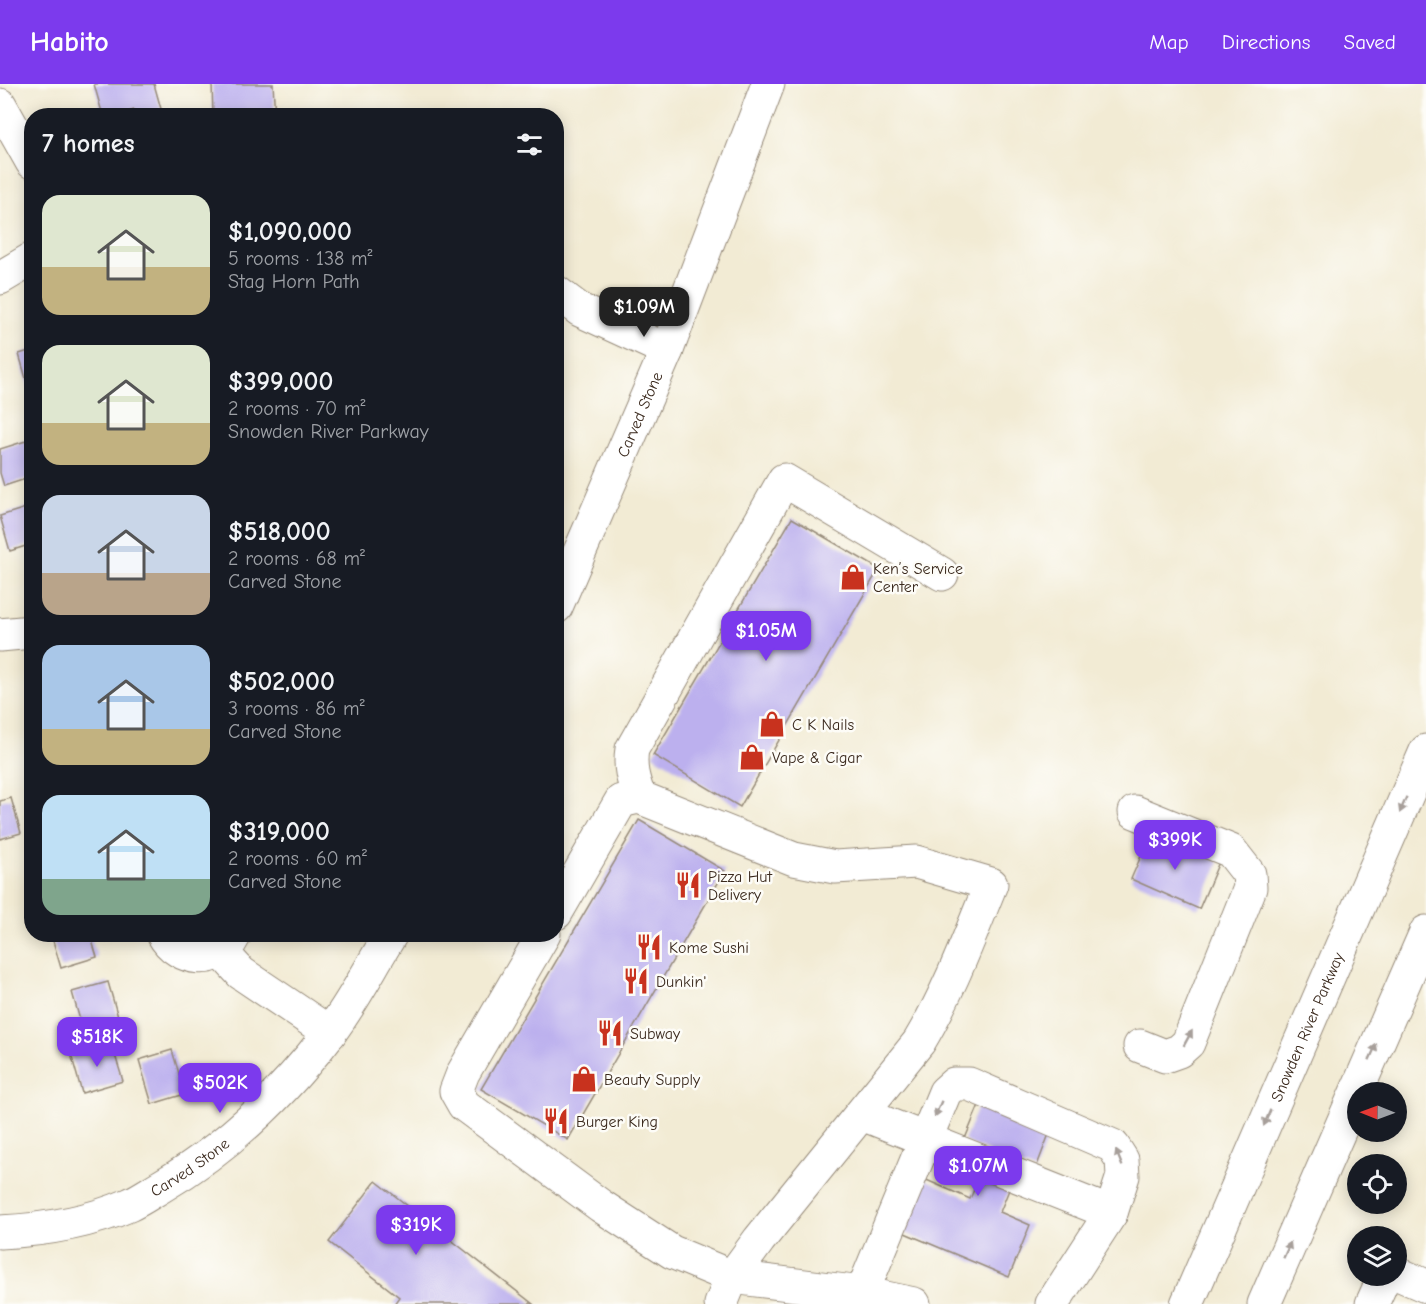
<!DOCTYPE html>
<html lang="en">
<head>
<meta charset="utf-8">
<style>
  :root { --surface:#171b24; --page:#242831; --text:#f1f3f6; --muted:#9ea1a6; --accent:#7c3aed }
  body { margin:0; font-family:"Comic Neue",sans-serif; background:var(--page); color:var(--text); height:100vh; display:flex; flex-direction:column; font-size:22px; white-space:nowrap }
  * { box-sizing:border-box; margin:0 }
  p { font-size:20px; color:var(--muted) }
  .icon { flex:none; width:33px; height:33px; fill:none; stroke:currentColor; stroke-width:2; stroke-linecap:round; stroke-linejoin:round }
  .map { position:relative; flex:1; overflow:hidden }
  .side { position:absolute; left:24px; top:24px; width:540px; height:834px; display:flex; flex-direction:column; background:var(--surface); border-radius:24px; box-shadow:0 3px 15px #0003 }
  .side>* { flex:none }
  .needle { width:39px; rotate:271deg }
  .tools { position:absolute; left:1347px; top:998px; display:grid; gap:12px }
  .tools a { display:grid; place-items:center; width:60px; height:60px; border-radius:50%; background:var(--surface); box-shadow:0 3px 15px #0003; font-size:30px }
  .price { position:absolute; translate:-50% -51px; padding:0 14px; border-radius:12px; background:var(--accent); color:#fff; font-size:20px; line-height:39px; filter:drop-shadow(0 2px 3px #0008) }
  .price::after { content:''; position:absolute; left:50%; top:36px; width:18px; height:14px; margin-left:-9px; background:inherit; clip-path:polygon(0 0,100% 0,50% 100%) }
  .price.current { background:#222; color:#fff }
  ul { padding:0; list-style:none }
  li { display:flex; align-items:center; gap:18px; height:150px; padding:0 18px }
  li span { display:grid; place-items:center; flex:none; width:168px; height:120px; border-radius:18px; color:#555 }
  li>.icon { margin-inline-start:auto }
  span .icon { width:72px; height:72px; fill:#fffc; stroke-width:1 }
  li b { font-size:26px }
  h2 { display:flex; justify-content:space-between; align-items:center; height:72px; padding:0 18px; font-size:26px }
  header { display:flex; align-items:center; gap:36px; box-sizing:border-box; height:84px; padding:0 30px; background:var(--accent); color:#fff }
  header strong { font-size:28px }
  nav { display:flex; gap:33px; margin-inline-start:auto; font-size:21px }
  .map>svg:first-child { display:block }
  .building { fill:#bcb0ee }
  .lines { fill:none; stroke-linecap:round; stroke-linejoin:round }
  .minor-casing { stroke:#968a79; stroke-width:35 }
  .major-casing { stroke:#968a79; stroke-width:35 }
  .minor { stroke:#fff; stroke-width:33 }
  .major { stroke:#fff; stroke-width:33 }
  .oneway { fill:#a79f9a }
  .labels { text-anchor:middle; stroke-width:5; stroke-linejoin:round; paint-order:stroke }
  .street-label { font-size:16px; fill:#3b2a1e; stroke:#fdfcf7 }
  .poi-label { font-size:16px; fill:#3b2a1e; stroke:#fdfcf7; text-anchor:start }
</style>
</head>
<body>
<header>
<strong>Habito</strong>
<nav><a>Map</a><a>Directions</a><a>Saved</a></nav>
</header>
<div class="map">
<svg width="1426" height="1220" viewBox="0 0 1426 1220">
  <rect width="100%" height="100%" fill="#fdfcf7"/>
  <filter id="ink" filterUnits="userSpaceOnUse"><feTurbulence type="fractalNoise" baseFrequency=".0167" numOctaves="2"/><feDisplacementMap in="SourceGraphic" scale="12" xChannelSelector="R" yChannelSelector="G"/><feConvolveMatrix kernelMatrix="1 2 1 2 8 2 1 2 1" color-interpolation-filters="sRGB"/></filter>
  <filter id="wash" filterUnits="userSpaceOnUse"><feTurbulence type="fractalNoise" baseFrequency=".008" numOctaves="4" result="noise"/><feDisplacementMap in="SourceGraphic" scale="24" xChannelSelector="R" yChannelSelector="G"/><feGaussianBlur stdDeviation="1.35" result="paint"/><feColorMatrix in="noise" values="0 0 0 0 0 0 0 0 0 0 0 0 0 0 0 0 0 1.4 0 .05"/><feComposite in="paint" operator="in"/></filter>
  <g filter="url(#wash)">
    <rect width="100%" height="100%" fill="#f2ebd4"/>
    <g id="blocks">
      <!-- building -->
      <path class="building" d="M94 0H154L163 32H135L134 26 116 32H103Z
        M212 0H273L275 32H213Z
        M32 266V304L29 305 19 270Z
        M29 356 32 363V393L4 402 0 389V365Z
        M32 422V460L10 467 0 432Z
        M792 434 879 485 740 723 653 671Z
        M11 714 21 749 0 755V717Z
        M639 736 725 787 568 1056 481 1005Z
        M1151 749 1219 778 1199 825 1131 795Z
        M51 850H90L97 873 61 884Z
        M108 898 118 933 82 943 72 908Z
        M111 958 123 997 82 1009 71 970Z
        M172 966 185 1010 152 1020 139 976Z
        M979 1021 1049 1050 1035 1087 1019 1081 1000 1128 1030 1141 1009 1193 893 1144 915 1091 970 1115 990 1068 964 1057Z
        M376 1097 533 1220H394L399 1213 329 1158Z"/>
    </g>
  </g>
  <g filter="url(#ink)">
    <use href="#blocks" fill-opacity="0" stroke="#968a79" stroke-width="1.5"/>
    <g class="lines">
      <!-- minor casing -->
      <g class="minor-casing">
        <g id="minor">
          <path d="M0 21 32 78"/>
          <path d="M0 194 32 175"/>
          <path d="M556 208 580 226 667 266"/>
          <path id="s1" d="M556 523 667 266 768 0"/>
          <path d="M0 551 32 548"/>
          <path d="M639 713C633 696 629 683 632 665L784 396 942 490"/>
          <path d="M1135 728 1231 767 1249 790 1250 804 1188 959 1179 967 1165 972 1140 962"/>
          <path d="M556 829 621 717 639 713 794 775 835 783 916 778 991 800C969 854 949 908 919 958L759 1156 732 1193 721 1220"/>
          <path d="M163 850C178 878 219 882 234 852"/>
          <path d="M544 850 463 989 456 1007 464 1021 601 1122 672 1168 732 1193 862 1209 914 1220"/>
          <path d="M221 867 241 889 330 949"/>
          <path d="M862 1030 1111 1129 1052 1220"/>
          <path id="s2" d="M0 1148C42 1146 90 1138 129 1121 140 1116 150 1109 160 1103 227 1064 281 1012 328 951 351 922 371 882 391 850"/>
          <path d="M1396 1189 1426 1202"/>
          <path d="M862 1209 945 1008 954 1000H969L1113 1062 1122 1076 1123 1092 1111 1129"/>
          <path d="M1372 1220 1385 1191"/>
        </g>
      </g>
      <!-- major casing -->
      <g class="major-casing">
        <g id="major">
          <path id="s3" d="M1187 1220 1426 667"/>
          <path d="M1264 1220 1426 848"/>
        </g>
      </g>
      <!-- minor -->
      <use href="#minor" class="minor"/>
      <!-- major -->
      <use href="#major" class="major"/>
    </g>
    <!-- one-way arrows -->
    <defs><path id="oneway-solid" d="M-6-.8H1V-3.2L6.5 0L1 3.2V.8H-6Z" transform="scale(1.5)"/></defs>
    <g class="oneway">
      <use href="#oneway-solid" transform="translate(1403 721) rotate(113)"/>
      <use href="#oneway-solid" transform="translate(1188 954) rotate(-61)"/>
      <use href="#oneway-solid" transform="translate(1373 968) rotate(-66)"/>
      <use href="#oneway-solid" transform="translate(938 1025) rotate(113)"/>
      <use href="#oneway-solid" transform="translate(1267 1034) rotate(113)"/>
      <use href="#oneway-solid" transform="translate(1119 1074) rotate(-112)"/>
      <use href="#oneway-solid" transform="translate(1287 1166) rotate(-66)"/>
    </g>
  </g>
  <!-- icons -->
  <defs>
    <g id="shop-bare" transform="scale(2.07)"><path d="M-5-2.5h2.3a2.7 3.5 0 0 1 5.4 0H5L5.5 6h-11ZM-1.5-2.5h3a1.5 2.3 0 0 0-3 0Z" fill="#c8321e" stroke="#fdfcf7" stroke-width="2.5" paint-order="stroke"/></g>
    <g id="restaurant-bare" transform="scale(2.07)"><path d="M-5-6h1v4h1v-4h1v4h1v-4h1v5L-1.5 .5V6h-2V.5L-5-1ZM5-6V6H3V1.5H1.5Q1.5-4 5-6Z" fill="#c8321e" stroke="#fdfcf7" stroke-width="2.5" paint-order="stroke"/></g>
  </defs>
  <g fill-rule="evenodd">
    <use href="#shop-bare" x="853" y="493"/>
    <use href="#shop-bare" x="772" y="640"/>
    <use href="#shop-bare" x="752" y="673"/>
    <use href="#restaurant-bare" x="688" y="801"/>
    <use href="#restaurant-bare" x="649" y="863"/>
    <use href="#restaurant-bare" x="636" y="897"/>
    <use href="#restaurant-bare" x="610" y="949"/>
    <use href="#shop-bare" x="584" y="995"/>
    <use href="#restaurant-bare" x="556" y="1037"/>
  </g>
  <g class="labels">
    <!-- street labels -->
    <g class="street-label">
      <text dy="6" stroke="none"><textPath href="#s1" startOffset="210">Carved Stone</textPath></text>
      <text dy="6" stroke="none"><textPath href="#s3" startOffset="302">Snowden River Parkway</textPath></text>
      <text dy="6" stroke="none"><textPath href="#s2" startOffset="204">Carved Stone</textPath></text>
    </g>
    <!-- poi labels -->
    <g class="poi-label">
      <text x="873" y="490">Ken’s Service<tspan x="873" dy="18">Center</tspan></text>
      <text x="792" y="646">C K Nails</text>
      <text x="772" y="679">Vape &amp; Cigar</text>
      <text x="708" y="798">Pizza Hut<tspan x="708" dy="18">Delivery</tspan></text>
      <text x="669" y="869">Kome Sushi</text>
      <text x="656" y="903">Dunkin'</text>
      <text x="630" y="955">Subway</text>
      <text x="604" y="1001">Beauty Supply</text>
      <text x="576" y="1043">Burger King</text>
    </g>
  </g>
</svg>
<div class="tools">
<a><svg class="needle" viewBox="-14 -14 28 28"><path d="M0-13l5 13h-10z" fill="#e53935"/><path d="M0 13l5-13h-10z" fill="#9ea1a6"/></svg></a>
<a><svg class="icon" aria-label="locate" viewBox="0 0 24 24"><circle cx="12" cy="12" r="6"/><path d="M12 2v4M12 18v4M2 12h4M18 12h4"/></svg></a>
<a><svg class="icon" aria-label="layers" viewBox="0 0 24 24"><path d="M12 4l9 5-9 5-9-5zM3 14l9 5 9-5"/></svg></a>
</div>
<b class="price current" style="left:644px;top:254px">$1.09M</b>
<b class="price" style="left:766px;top:578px">$1.05M</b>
<b class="price" style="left:1175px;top:787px">$399K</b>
<b class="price" style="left:97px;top:984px">$518K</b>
<b class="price" style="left:220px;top:1030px">$502K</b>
<b class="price" style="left:978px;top:1113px">$1.07M</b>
<b class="price" style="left:416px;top:1172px">$319K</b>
<section class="side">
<h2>7 homes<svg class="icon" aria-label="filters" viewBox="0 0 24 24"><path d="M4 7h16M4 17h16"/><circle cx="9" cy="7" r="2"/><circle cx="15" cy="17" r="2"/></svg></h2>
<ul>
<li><span style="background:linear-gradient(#dfe7d0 60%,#c2b280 0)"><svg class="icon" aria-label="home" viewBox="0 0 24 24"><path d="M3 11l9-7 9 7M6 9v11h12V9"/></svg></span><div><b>$1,090,000</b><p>5 rooms · 138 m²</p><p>Stag Horn Path</p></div></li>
<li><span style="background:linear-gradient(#dfe7d0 65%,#c2b280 0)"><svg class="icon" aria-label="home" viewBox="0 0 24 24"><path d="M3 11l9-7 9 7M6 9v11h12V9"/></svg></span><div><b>$399,000</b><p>2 rooms · 70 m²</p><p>Snowden River Parkway</p></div></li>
<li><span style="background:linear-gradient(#c9d6e8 65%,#b9a48a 0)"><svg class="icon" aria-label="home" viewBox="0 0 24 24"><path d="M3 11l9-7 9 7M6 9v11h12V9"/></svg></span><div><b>$518,000</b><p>2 rooms · 68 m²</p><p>Carved Stone</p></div></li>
<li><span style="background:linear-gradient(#a9c7e8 70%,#c2b280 0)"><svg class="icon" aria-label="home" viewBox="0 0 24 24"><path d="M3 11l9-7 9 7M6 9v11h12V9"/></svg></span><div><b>$502,000</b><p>3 rooms · 86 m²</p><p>Carved Stone</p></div></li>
<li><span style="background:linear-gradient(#bfe0f5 70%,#7fa58c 0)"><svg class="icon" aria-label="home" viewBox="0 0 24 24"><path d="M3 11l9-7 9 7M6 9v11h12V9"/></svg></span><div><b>$319,000</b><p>2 rooms · 60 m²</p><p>Carved Stone</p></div></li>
</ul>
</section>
</div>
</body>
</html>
